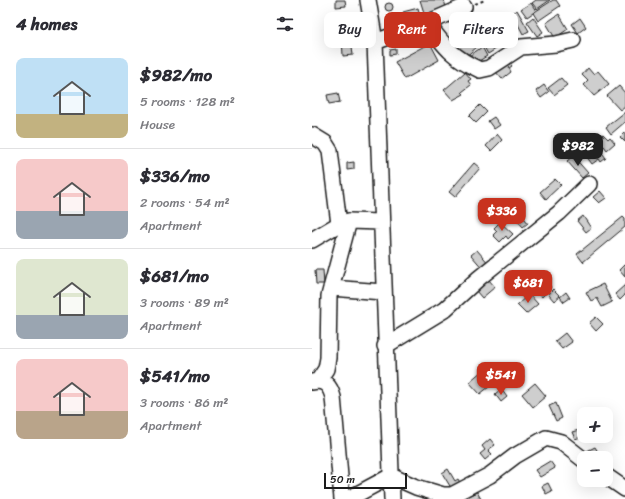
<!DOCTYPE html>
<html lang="en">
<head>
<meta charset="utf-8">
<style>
  :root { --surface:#fff; --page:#f2f2f3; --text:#2b2b33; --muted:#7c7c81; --line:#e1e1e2; --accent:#c8321e }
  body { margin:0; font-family:Sriracha,sans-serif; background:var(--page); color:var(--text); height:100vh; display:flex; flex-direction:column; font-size:15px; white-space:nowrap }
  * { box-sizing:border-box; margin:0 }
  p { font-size:13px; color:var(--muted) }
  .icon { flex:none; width:22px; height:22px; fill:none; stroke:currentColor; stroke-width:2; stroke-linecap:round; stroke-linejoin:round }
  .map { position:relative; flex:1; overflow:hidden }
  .sheet { display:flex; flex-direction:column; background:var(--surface); width:312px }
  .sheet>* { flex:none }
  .banner { position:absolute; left:12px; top:12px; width:241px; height:36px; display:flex; gap:8px }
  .controls { position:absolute; left:265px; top:407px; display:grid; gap:8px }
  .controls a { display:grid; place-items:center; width:36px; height:36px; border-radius:8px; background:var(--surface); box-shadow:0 4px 16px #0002; font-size:20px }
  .scale { position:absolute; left:12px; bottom:10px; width:83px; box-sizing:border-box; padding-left:4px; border:2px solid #1c1c1c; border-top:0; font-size:11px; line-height:14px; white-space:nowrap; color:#1c1c1c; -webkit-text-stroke:3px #fff; paint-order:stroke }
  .price { position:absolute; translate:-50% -34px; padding:0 9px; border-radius:8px; background:var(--accent); color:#fff; font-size:13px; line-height:26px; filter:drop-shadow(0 1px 2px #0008) }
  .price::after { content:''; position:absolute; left:50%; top:24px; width:12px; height:9px; margin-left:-6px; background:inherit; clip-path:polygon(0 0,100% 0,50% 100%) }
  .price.selected { background:#222; color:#fff }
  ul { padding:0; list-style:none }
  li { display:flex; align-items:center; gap:12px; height:100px; padding:0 16px }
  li+li { border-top:1px solid var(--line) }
  li span { display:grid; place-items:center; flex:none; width:112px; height:80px; border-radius:8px; color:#555 }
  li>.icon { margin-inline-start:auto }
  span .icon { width:48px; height:48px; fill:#fffc; stroke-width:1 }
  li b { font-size:17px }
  h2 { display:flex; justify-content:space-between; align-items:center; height:48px; padding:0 16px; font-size:17px }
  .pill { padding:0 14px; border-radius:8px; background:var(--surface); box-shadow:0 4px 16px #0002; font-size:14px; line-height:36px }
  .pill.selected { background:var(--accent); color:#fff }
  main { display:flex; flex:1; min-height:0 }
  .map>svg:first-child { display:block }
  .building { fill:#cecece; stroke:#1c1c1c }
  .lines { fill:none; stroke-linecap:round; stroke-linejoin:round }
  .minor-casing { stroke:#1c1c1c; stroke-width:18 }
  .path { stroke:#1c1c1c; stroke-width:2; stroke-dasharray:3 3; stroke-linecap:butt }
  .minor { stroke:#fff; stroke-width:15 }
</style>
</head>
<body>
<main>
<section class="sheet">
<h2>4 homes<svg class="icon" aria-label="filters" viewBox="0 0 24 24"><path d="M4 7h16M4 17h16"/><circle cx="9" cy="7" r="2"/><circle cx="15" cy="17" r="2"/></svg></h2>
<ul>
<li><span style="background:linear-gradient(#bfe0f5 70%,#c2b280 0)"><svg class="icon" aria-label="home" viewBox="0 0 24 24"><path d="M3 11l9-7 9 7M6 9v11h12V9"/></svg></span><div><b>$982/mo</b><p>5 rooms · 128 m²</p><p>House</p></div></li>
<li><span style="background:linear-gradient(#f6c9c9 65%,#9aa5b1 0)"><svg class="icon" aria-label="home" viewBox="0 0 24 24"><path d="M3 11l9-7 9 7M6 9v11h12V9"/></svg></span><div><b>$336/mo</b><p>2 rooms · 54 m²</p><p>Apartment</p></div></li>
<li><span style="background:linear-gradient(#dfe7d0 70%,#9aa5b1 0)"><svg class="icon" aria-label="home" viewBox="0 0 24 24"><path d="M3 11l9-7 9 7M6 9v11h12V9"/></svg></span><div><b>$681/mo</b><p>3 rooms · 89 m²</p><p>Apartment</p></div></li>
<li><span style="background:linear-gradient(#f6c9c9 65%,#b9a48a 0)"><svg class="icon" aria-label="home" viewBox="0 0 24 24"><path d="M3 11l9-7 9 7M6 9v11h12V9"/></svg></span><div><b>$541/mo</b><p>3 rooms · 86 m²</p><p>Apartment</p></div></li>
</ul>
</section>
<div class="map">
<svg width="313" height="499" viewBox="0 0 313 499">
  <rect width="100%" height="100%" fill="#fff"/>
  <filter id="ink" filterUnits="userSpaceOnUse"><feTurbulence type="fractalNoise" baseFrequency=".025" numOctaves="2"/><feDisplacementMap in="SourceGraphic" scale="8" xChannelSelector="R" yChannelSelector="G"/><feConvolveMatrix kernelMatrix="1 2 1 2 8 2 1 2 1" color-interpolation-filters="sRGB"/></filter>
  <g filter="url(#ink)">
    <!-- building -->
    <path class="building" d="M24 0H33L34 6 24 7Z
      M108 0H132L135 11 113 16Z
      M224 0H238L225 9 220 3Z
      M241 0H244L248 6 226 21 221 13Z
      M219 3 224 11 215 17 209 9Z
      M73 7a4 4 0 1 1 8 0a4 4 0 1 1-8 0Z
      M106 8 109 20 102 21 101 18 93 20 91 12Z
      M205 10 217 31 211 34 200 13Z
      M247 14 256 29 243 38 234 23Z
      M221 17 231 32 225 36 215 22Z
      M268 18 274 27 266 33 260 24Z
      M26 22H36V30H26Z
      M157 25 171 42 152 58 138 41Z
      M175 25 181 33 172 39 166 32Z
      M39 37 41 55 31 56 30 38Z
      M182 40 187 47 176 54 172 47Z
      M118 43 127 60 93 79 83 62Z
      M170 47 175 56 162 64 157 56Z
      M84 49V54L78 55V50Z
      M195 60 200 66 197 68 199 72 190 79 182 70Z
      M276 68 281 74 286 71 297 84 282 96 272 85 276 81 270 75Z
      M153 72 159 79 156 81 159 85 150 92 152 94 141 100 132 90Z
      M249 78 255 85 242 95 236 88Z
      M232 85 237 92 229 98 224 91Z
      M307 86 313 93V106L308 110 295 96Z
      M26 93 28 102 17 104 15 95Z
      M168 105 175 112 164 123 157 116Z
      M313 112V122L299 134 294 127Z
      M182 117 188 125 182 129 176 121Z
      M313 132V142L308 137Z
      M185 134 190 140 179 151 174 146Z
      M291 134 296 139 298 137 303 143 295 150 292 146 290 148 283 140Z
      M281 141 294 158 289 162 287 159 280 164 271 152Z
      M261 156 276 173 270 178 255 161Z
      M42 162V169L35 170V163Z
      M162 163 168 168 143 197 137 192Z
      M243 179 249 185 234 199 228 192Z
      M288 191 294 198 287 203 281 197Z
      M210 215 216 223 211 227 204 219Z
      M271 216 279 228 274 232 265 221Z
      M311 217 313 219V227L271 262 265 254Z
      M188 222 201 234 196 239 194 236 188 242 181 235 185 231 182 228Z
      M165 250 178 265 172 270 159 255Z
      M312 265H313V277L307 270Z
      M3 270H11L12 284H4Z
      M227 276 239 287 230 297 218 286Z
      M177 280 183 287 170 298 164 291Z
      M291 284 300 302 290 307 285 298 279 301 274 292Z
      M313 285V295L308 300 303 294Z
      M241 289 248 296 242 301 236 294Z
      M254 292 258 298 252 302 248 297Z
      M217 294 226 304 214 314 205 305Z
      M284 317 291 324 284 331 277 323Z
      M253 333 260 342 250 349 243 341Z
      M203 365 212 377 200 386 191 374Z
      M171 370 174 374 177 371 179 374 181 373 187 379 168 394 157 382Z
      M223 383 234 396 221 407 210 394Z
      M189 389 195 397 189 402 183 394Z
      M244 403 250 418 244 421 237 406Z
      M267 430 269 437 263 439 260 432Z
      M178 439 183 445 176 450 180 454 173 460 168 454 173 450 170 446Z
      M283 447 288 455 282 458H276L273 452Z
      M238 461 243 468 228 477 223 470Z
      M136 469 143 481 146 479 150 486 141 491 130 473Z
      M236 483 240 491 234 494 230 486Z
      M165 492 169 499H154L153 497Z"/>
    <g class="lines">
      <!-- minor casing -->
      <g class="minor-casing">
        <path id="minor" d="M56 0 63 42 80 499
          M115 23C133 47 140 57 168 70L177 68 209 47 244 44 261 40
          M63 42 115 23 152 7
          M0 135 13 143 18 151 27 224
          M0 240 27 224 37 221 68 222
          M19 288 71 292
          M73 346 132 310 167 278 247 213 277 184
          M6 381 14 369 16 358 17 296 37 221
          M0 382C13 379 18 386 21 397L30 499
          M294 476 313 489
          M36 499 79 476 104 487 131 495H140L178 475 203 456 234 438 249 442 272 460"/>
      </g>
      <!-- path -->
      <path class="path" d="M163 4 173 0"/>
      <!-- minor -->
      <use href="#minor" class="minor"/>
    </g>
  </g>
</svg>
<div class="controls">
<a>+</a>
<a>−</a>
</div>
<div class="scale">50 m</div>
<b class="price selected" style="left:266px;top:167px">$982</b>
<b class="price" style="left:190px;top:232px">$336</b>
<b class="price" style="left:216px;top:304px">$681</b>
<b class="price" style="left:189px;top:396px">$541</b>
<div class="banner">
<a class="pill">Buy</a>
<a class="pill selected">Rent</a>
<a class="pill">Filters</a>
</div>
</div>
</main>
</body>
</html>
